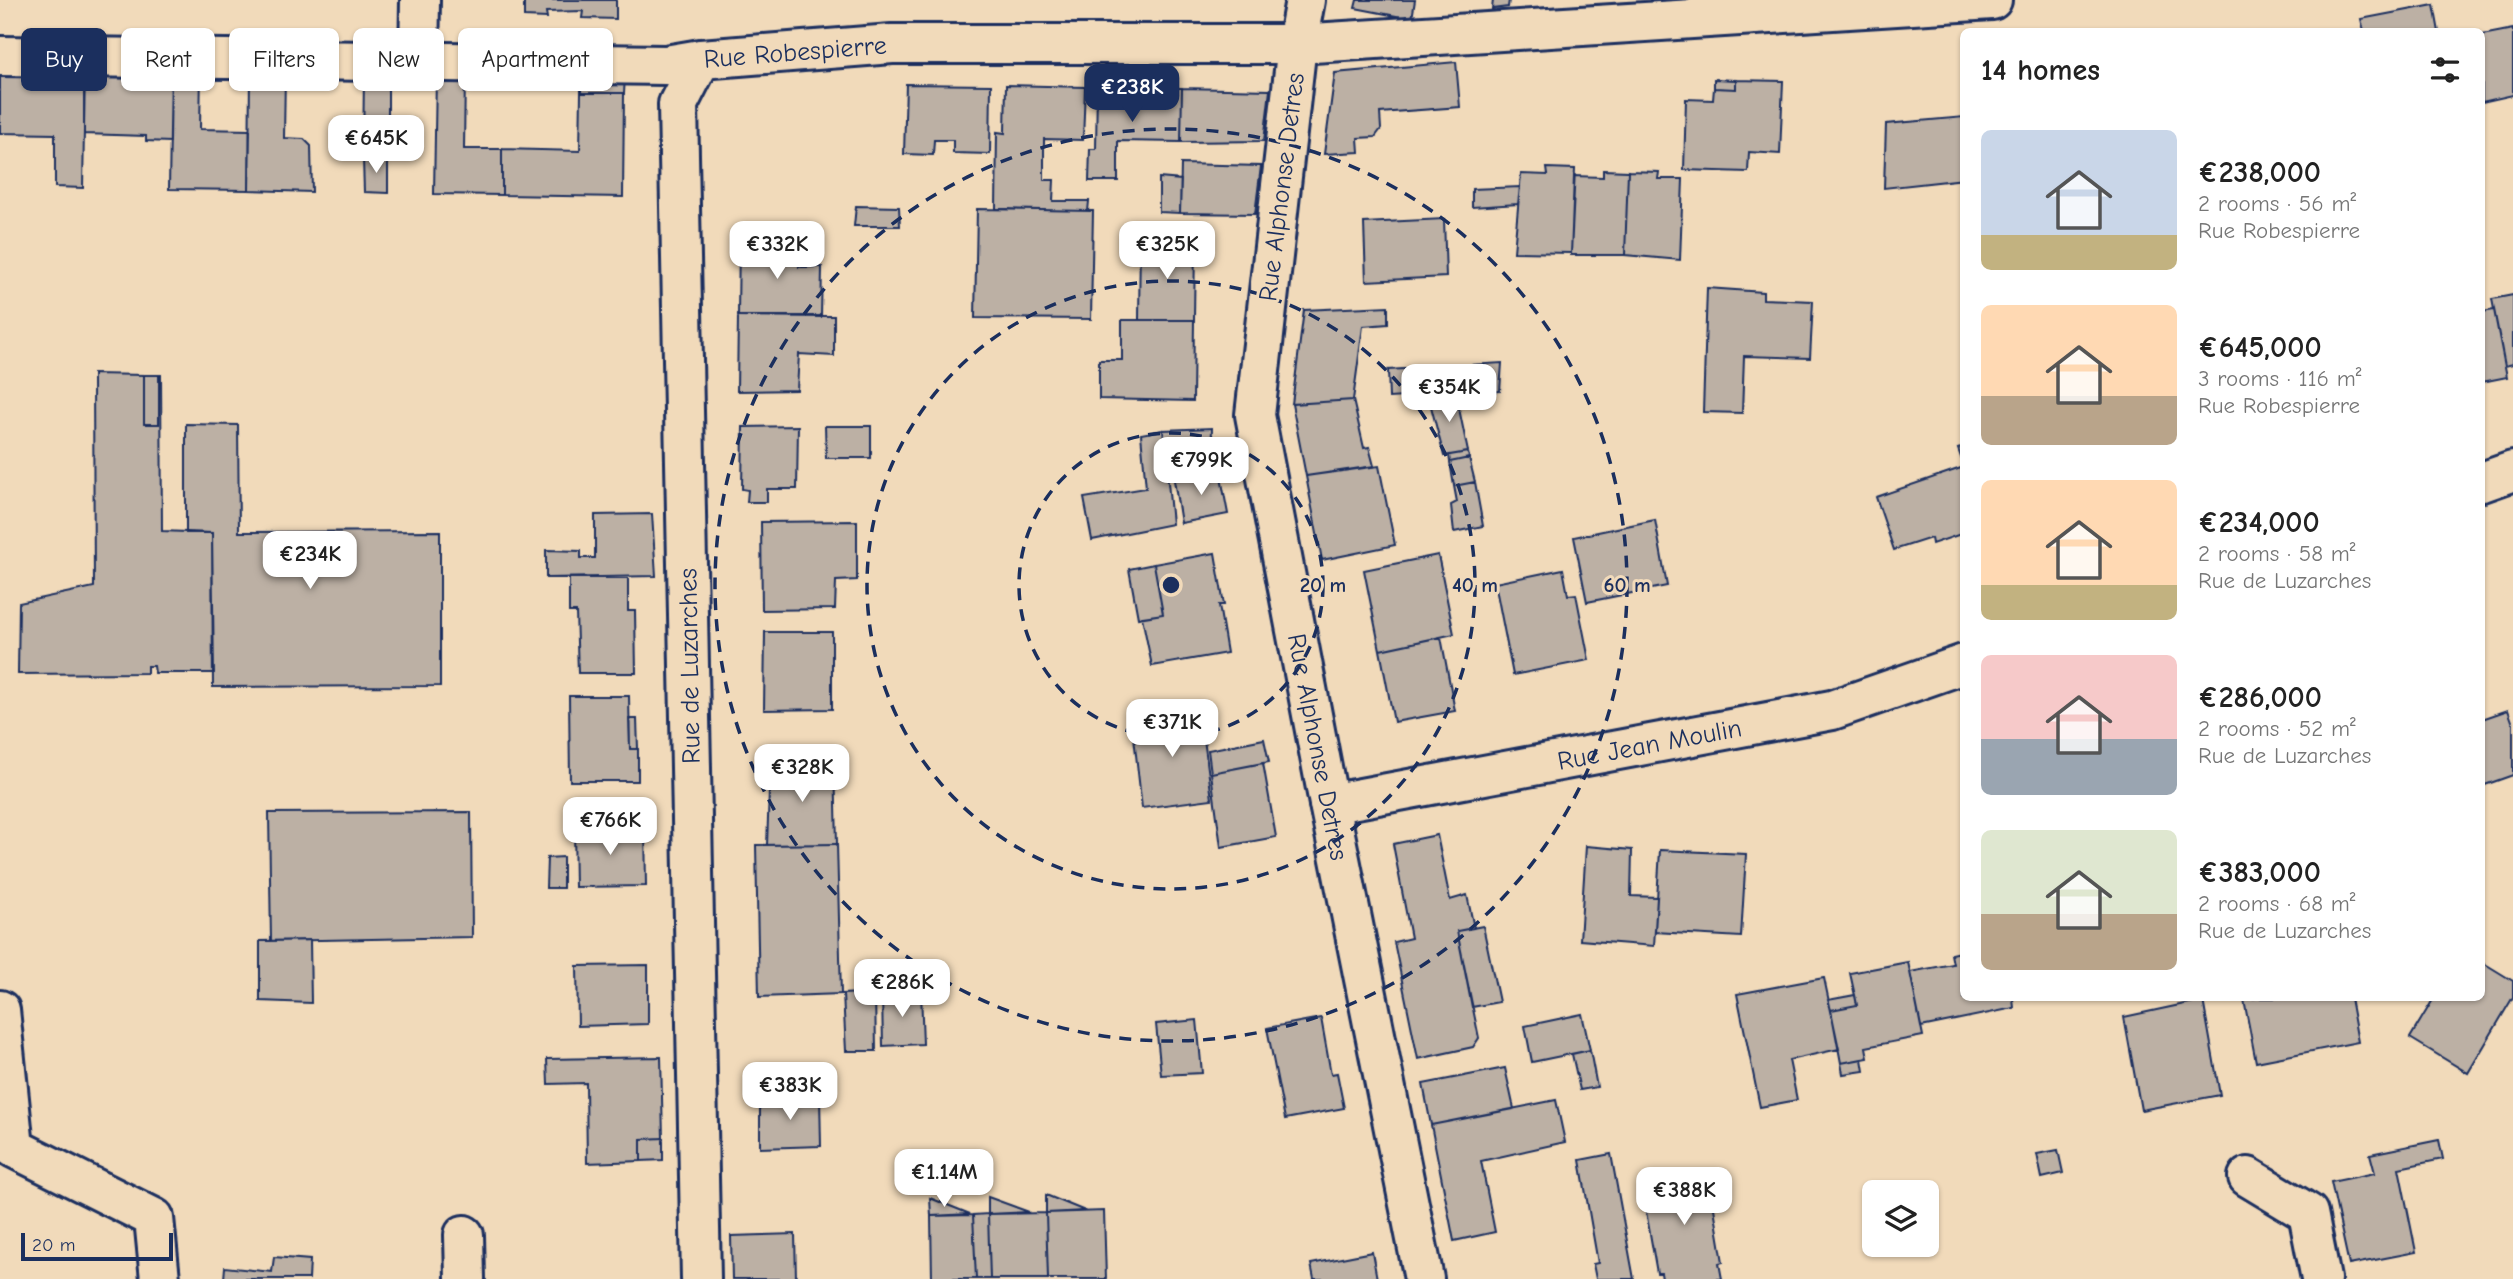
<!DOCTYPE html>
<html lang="en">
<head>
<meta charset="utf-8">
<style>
  :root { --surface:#fff; --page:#f2f2f2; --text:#222; --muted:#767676; --accent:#1b2f5e }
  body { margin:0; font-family:"Comic Neue",sans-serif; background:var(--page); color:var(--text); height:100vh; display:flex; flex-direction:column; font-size:26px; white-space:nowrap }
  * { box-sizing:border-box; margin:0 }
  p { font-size:23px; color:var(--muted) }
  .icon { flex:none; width:38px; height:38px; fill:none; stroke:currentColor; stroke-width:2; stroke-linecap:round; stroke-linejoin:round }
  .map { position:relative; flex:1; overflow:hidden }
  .panel { position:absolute; left:1960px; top:28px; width:525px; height:973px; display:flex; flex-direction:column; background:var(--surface); border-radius:10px; box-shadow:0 2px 5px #0004 }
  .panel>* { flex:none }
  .hud { position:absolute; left:21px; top:28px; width:665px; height:63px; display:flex; gap:14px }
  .controls { position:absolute; left:1862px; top:1180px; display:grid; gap:14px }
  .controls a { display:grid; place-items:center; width:77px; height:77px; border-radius:10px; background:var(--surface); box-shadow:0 2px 5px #0004; font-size:35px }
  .scale { position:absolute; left:21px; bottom:18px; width:152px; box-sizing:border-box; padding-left:7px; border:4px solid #1b2f5e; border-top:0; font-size:19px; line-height:24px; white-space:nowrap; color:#1b2f5e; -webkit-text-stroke:5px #f1daba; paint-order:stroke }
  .price { position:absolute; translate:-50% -60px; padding:0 16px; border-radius:14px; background:#fff; color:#222; font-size:23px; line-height:46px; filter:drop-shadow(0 2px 4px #0008) }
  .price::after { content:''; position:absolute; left:50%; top:42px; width:21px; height:16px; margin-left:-10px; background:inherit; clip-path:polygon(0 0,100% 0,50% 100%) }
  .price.current { background:var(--accent); color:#fff }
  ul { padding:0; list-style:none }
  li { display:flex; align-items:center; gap:21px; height:175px; padding:0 21px }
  li span { display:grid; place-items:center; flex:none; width:196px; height:140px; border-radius:10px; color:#555 }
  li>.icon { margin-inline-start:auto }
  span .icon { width:84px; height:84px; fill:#fffc; stroke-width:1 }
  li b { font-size:30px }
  h2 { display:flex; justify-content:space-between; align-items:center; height:84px; padding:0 21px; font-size:30px }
  .pill { padding:0 24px; border-radius:10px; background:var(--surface); box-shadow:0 2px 5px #0004; font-size:24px; line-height:63px }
  .pill.current { background:var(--accent); color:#fff }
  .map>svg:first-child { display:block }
  .building { fill:#bcb0a4; stroke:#1b2f5e; stroke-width:2 }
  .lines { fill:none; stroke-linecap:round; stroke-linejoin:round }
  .minor-casing { stroke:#1b2f5e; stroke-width:44 }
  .minor { stroke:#f1daba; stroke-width:38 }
  .ring { fill:none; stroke:#1b2f5e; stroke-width:3.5; stroke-dasharray:12 9 }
  .labels { text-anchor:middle; stroke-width:6; stroke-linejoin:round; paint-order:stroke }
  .street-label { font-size:26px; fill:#1b2f5e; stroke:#f1daba }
  .centre { fill:#1b2f5e; stroke:#f1daba; stroke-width:3.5 }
  .ring-label { font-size:21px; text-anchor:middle; font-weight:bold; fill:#1b2f5e; stroke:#f1daba; stroke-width:6; stroke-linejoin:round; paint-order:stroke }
</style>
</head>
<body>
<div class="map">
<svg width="2513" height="1279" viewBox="0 0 2513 1279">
  <rect width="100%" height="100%" fill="#f1daba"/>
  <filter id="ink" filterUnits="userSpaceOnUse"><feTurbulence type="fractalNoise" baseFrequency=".0143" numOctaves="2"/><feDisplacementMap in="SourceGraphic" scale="14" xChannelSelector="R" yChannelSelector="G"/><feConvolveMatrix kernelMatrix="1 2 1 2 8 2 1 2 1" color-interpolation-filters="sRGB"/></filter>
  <g filter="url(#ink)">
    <!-- building -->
    <path class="building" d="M524 0H616V19L582 18 583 11 546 12 547 18 524 17Z
      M1357 0H1415L1412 19 1355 8Z
      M1493 0H1509L1508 7 1492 9Z
      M2434 5 2439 32H2364L2361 19Z
      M2513 29V95L2482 102V35Z
      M1456 62 1460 107 1380 113 1381 129 1375 137 1358 138 1359 152 1324 154 1335 73Z
      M0 68 85 70 83 188 55 187V134L0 133Z
      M105 70 171 71 170 142 146 141V136L84 134V79L105 78Z
      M171 71H201L200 129 250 130 249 190 169 189Z
      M250 72 285 73 284 138 304 139 311 146 312 192 249 190Z
      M364 74H388V158H363Z
      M436 75H465L464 149H502V195L434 194Z
      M581 78H625L624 93H581Z
      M1714 79 1736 80V89L1714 88Z
      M1736 80 1783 81 1780 154 1749 152 1748 172 1684 170 1686 99 1713 100 1714 88 1736 89Z
      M906 84 991 85 990 154 953 153V140H934L933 155 904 154Z
      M1006 85 1085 87 1083 140 1044 139V180H1054L1053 201H1089L1088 211 996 209 997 132 1005 133Z
      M1097 87 1182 88 1181 142 1118 141V181H1089L1090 149H1096Z
      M1182 88 1270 90 1264 141 1181 142Z
      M581 93H624L623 197 502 195V149L580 151Z
      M1964 117V179L1884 188 1886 124Z
      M363 158H388V193L364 192Z
      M1181 164 1261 166 1255 214 1180 213Z
      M1547 168 1575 169 1571 253 1514 252 1521 174 1548 175Z
      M1603 170 1628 171 1625 255H1571L1574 176 1603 177Z
      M1628 171 1659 172 1658 179H1683L1680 260 1625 255Z
      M1159 178 1181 180 1180 213 1159 212Z
      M1520 187 1518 204 1472 207V189Z
      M856 206 899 207 900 226H854Z
      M977 209 1093 211 1091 319 975 318Z
      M1444 219 1446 277 1366 281 1364 223Z
      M739 240 799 242V267H822L821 317 738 316Z
      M1140 241 1195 243 1194 320H1139Z
      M1707 288 1763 292V299L1813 301 1810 358 1744 356 1742 413 1703 412Z
      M2513 295V364L2505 366 2492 299Z
      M1388 306V324L1363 326 1353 400 1292 404 1304 310Z
      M2494 310 2507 377 2482 382V312Z
      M738 316H834V356L799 354 797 390 737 391Z
      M1122 320H1194L1193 401 1099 399V360H1122Z
      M1502 363 1500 391 1389 398 1388 370Z
      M93 374 144 375V424H159V375H161L162 531 212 533 214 673H155L154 666H147V673L18 674 19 603 94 587Z
      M144 375H159V424H144Z
      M1456 394 1468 452 1444 456 1428 395Z
      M1353 400 1364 448 1369 447 1374 466 1306 476 1292 404Z
      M186 424 238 425 239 532 440 531V686L213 687 212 533H186Z
      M798 426 797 489H767V502H747L748 490 742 489 743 427Z
      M825 426H871V458H826Z
      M1212 428 1211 462 1166 461 1163 430Z
      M1163 430 1172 524 1092 540 1084 498 1146 488 1141 434Z
      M1964 447V466L1958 449Z
      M1468 452 1469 458 1450 462 1449 455Z
      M1469 458 1475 482 1454 486 1450 462Z
      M1379 466 1395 545 1322 560 1306 476Z
      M1964 467V533L1932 544 1931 538 1894 550 1876 497Z
      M1220 472 1228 514 1181 523 1174 480Z
      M1475 482 1483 526 1454 532 1451 505 1457 502 1454 486Z
      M652 514 656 576 546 578V550L581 551V558H595V515Z
      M1655 520 1667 586 1587 602 1574 537Z
      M857 521V580L836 581 835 609 762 610 761 522Z
      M1215 553 1224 605H1219L1227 653 1152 666 1142 617 1163 614 1154 564Z
      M1438 555 1454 634 1380 650 1364 570Z
      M1154 564 1163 614 1138 618 1129 569Z
      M1563 569 1568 595 1576 594 1589 660 1513 675 1495 583Z
      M569 578H628V611H635L636 673H578L576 612H569Z
      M765 632H832V709L764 710Z
      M1441 637 1455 711 1394 722 1380 650Z
      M569 696H629L630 749H638V781H570Z
      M1200 709 1212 799 1142 808 1132 719Z
      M2508 710 2513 724V775L2482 786V719Z
      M629 719H637L638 749H630Z
      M1264 739 1269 762 1211 773 1208 750Z
      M835 763 837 844 767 845 770 764Z
      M1263 763 1276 837 1221 847 1211 773Z
      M471 812 472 937 271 941 269 813Z
      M645 826 646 886 575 887 574 828Z
      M1437 835 1450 900 1467 895 1474 928 1457 931 1479 1038 1473 1047 1418 1059 1394 942 1411 938 1393 844Z
      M837 844 841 994 759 997 756 845Z
      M1586 846 1632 850 1631 896 1657 897 1654 946 1580 940Z
      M1660 850 1746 854 1741 937 1655 932Z
      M563 857V888H546L547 858Z
      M1483 926 1499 1002 1472 1007 1457 931Z
      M310 940 311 1003 260 1001V941Z
      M1964 951V998H2013L2014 1008 1921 1027 1910 972 1953 964 1951 954Z
      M1908 962 1923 1036 1866 1047 1868 1058 1841 1063 1831 1010 1857 1005 1850 973Z
      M2482 962 2513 981V997L2468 1073 2410 1038 2434 998H2482Z
      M648 965V1024L578 1026 577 966Z
      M1824 978 1839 1049 1789 1060 1797 1100 1760 1107 1737 994Z
      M921 991 923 1044 883 1046 882 993Z
      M875 992 876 1051H846L843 994Z
      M1855 995 1857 1005 1831 1010 1828 1000Z
      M2256 998H2350L2358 1042 2256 1062 2244 1000Z
      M2203 1000 2220 1095 2141 1110 2124 1017Z
      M1582 1014 1590 1050 1532 1062 1525 1026Z
      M1321 1018 1331 1074 1337 1073 1344 1108 1285 1119 1267 1028Z
      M1197 1020 1202 1073 1161 1075 1156 1024Z
      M1590 1050 1597 1087 1580 1090 1572 1054Z
      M661 1057 663 1138 641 1139V1161L587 1163 586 1083 548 1084 547 1059Z
      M1862 1059 1864 1071 1843 1074 1841 1063Z
      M1505 1068 1514 1109 1431 1125 1423 1084Z
      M820 1096 821 1146 760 1148V1098Z
      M1556 1100 1565 1142 1481 1161 1495 1232 1454 1241 1431 1125Z
      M663 1138V1160L641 1161V1139Z
      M2439 1140 2443 1159 2399 1168 2416 1252 2349 1265 2331 1182 2375 1173 2370 1154Z
      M2058 1150 2063 1173 2042 1178 2037 1154Z
      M1611 1154 1634 1279H1596L1593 1264 1598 1263 1580 1160Z
      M1708 1172 1723 1262 1719 1263 1722 1279H1662L1661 1273H1657L1641 1183Z
      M1046 1195 1085 1211 1046 1213Z
      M988 1197 1029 1212 988 1214Z
      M930 1198 970 1214 931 1216Z
      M1104 1211 1106 1279H1048L1046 1213Z
      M1046 1213 1048 1279H990L988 1214Z
      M988 1214 990 1279H976L973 1215Z
      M973 1215 976 1279H932L931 1216Z
      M795 1234 796 1279H732L731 1236Z
      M1372 1252 1377 1279H1314L1311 1264Z
      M274 1257 310 1260 309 1279H224L225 1267 272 1272Z"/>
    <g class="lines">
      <!-- minor casing -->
      <g class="minor-casing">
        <g id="minor">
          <path id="s1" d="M1305 0 1297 44 1255 415 1329 804 1424 1279"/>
          <path id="s2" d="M0 56 666 65 701 59 892 44H1297L1992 0"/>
          <path d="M419 61 420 0"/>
          <path d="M2482 482 2513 471"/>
          <path id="s3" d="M1329 804 1832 710 1964 664"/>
          <path d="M0 1010 14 1148 154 1218 160 1279"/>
          <path d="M2248 1177 2308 1213 2321 1279"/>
          <path d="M464 1235 465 1279"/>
          <path d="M701 1279 678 104 701 59"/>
        </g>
      </g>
      <!-- minor -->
      <use href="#minor" class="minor"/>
    </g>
  </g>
  <!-- distance rings -->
  <g class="ring">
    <circle cx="1171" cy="585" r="152"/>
    <circle cx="1171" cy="585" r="304"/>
    <circle cx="1171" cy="585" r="456"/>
  </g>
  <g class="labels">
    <!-- street labels -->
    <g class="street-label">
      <text dy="9" stroke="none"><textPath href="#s2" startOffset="796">Rue Robespierre</textPath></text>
      <text transform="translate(1281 187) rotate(-83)" y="9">Rue Alphonse Detres</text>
      <text transform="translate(689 666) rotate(-91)" y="9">Rue de Luzarches</text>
      <text dy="9" stroke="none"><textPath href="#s3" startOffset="326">Rue Jean Moulin</textPath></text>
      <text dy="9" stroke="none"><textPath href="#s1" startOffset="756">Rue Alphonse Detres</textPath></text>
    </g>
  </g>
  <circle cx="1171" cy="585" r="10" class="centre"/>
  <g class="ring-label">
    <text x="1323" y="592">20 m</text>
    <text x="1475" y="592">40 m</text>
    <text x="1627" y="592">60 m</text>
  </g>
</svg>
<div class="controls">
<a><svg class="icon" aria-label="layers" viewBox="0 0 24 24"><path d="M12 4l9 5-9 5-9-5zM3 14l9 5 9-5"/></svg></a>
</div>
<div class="scale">20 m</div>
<b class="price current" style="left:1132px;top:124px">€238K</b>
<b class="price" style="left:376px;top:175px">€645K</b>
<b class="price" style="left:777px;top:281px">€332K</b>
<b class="price" style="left:1167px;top:281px">€325K</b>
<b class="price" style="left:1449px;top:424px">€354K</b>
<b class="price" style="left:1201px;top:497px">€799K</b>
<b class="price" style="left:310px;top:591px">€234K</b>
<b class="price" style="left:1172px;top:759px">€371K</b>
<b class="price" style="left:802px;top:804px">€328K</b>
<b class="price" style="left:610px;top:857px">€766K</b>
<b class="price" style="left:902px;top:1019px">€286K</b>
<b class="price" style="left:790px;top:1122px">€383K</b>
<b class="price" style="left:944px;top:1209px">€1.14M</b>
<b class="price" style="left:1684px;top:1227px">€388K</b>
<div class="hud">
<a class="pill current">Buy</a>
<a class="pill">Rent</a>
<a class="pill">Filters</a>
<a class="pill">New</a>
<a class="pill">Apartment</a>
</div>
<section class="panel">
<h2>14 homes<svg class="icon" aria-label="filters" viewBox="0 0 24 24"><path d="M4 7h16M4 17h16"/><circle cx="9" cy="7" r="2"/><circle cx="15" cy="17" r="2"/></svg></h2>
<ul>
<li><span style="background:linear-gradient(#c9d6e8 75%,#c2b280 0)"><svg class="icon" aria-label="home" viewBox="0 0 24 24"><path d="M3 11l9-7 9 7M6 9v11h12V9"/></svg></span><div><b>€238,000</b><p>2 rooms · 56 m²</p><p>Rue Robespierre</p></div></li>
<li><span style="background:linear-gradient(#ffd9b3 65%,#b9a48a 0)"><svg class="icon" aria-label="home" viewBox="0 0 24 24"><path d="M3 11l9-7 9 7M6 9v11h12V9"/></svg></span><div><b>€645,000</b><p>3 rooms · 116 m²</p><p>Rue Robespierre</p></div></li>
<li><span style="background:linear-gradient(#ffd9b3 75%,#c2b280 0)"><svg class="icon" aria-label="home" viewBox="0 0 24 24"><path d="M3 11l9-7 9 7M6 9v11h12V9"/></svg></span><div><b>€234,000</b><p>2 rooms · 58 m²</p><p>Rue de Luzarches</p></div></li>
<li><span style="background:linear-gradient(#f6c9c9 60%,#9aa5b1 0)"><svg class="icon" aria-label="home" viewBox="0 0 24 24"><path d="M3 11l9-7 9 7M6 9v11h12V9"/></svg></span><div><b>€286,000</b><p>2 rooms · 52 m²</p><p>Rue de Luzarches</p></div></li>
<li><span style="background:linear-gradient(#dfe7d0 60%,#b9a48a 0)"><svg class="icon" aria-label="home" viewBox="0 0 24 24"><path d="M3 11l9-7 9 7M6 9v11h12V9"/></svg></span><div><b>€383,000</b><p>2 rooms · 68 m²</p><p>Rue de Luzarches</p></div></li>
</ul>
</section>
</div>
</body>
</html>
